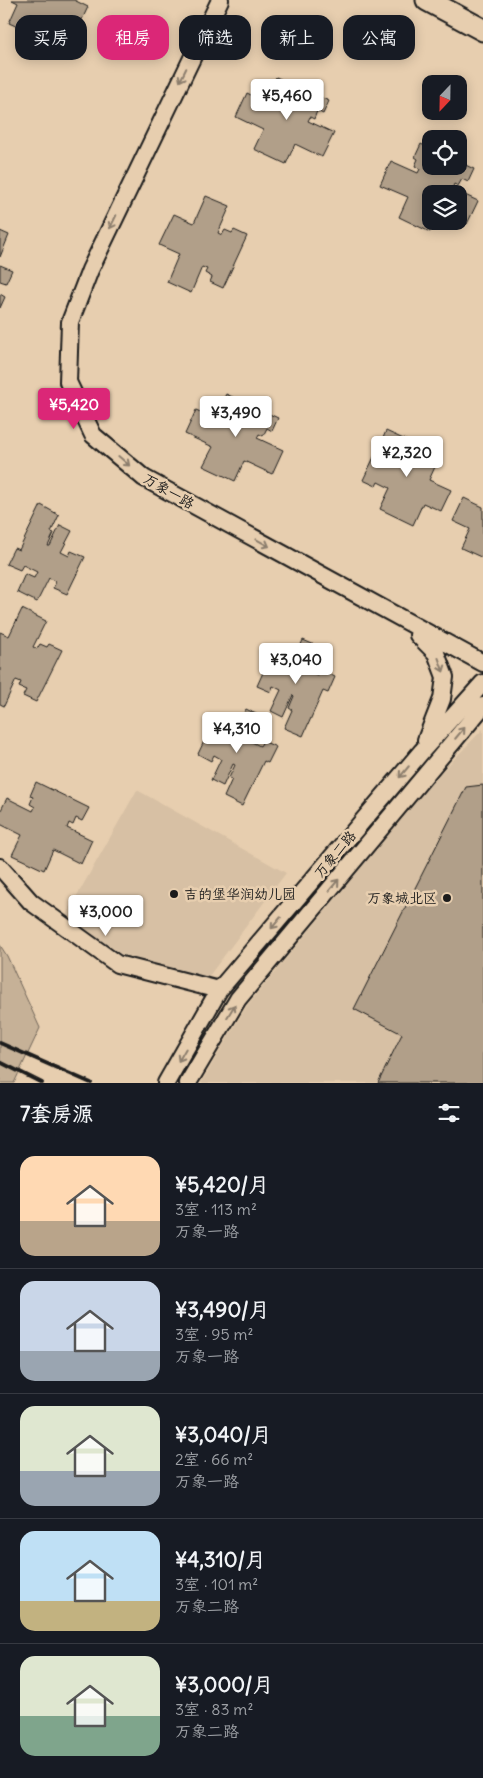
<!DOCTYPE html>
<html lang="zh">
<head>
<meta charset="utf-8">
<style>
  :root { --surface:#171b24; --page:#20242c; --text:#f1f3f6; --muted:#9ea1a6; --line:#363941; --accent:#db2777 }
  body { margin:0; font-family:Delius,"LXGW WenKai TC",sans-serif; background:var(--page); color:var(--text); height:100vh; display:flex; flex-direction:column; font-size:19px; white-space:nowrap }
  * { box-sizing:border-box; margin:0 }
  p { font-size:16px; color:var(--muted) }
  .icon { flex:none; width:28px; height:28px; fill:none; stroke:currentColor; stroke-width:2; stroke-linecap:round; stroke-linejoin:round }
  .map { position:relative; height:1083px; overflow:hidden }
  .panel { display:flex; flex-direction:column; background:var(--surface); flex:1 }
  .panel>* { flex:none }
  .hud { position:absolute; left:15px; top:15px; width:454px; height:45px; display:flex; gap:10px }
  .needle { width:32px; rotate:202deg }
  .controls { position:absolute; left:422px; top:75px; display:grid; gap:10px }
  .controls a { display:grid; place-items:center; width:45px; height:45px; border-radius:10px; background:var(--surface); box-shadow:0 2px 12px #0003; font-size:25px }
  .price { position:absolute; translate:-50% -42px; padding:0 11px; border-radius:5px; background:#fff; color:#222; font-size:16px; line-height:32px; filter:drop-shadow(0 1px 2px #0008) }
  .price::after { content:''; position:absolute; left:50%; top:30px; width:15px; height:11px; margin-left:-8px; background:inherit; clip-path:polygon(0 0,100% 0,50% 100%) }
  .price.current { background:var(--accent); color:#fff }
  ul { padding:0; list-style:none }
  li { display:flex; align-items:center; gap:15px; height:125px; padding:0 20px }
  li+li { border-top:1px solid var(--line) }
  li span { display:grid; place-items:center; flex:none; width:140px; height:100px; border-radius:15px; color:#555 }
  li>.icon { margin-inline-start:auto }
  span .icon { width:60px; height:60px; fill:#fffc; stroke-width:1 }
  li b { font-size:21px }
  h2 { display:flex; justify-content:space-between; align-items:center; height:60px; padding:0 20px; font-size:21px }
  .pill { padding:0 18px; border-radius:15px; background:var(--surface); box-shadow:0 2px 12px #0003; font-size:18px; line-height:45px }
  .pill.current { background:var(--accent); color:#fff }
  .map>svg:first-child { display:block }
  .built { fill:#d7c0a4 }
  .green { fill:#c6b197; stroke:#71665a }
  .building { fill:#b19f89; stroke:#1c1c1c }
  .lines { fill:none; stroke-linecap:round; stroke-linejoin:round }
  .minor-casing { stroke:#1c1c1c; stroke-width:20 }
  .major-casing { stroke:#1c1c1c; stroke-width:25 }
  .minor { stroke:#e7ceaf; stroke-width:16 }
  .major { stroke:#e7ceaf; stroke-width:21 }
  .rail { stroke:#1c1c1c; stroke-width:4 }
  .oneway { stroke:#8c7e6d }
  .poi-dot { fill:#1c1c1c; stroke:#e7ceaf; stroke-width:2 }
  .labels { text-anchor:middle; stroke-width:5; stroke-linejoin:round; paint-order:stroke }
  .street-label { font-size:14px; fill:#1c1c1c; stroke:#e7ceaf }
  .poi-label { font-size:14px; fill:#1c1c1c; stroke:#e7ceaf; text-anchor:start }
</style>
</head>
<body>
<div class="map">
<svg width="483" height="1083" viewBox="0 0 483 1083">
  <rect width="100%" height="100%" fill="#e7ceaf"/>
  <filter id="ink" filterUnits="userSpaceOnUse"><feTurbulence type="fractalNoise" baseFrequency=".02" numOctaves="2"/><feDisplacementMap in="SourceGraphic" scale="10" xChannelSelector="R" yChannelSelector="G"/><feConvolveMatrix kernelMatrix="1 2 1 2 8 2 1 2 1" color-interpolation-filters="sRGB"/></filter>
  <g filter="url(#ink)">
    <!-- built -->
    <path class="built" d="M483 729V1083H201L246 1007 435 779Z
      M137 790 286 873 206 980 121 954 66 915Z"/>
    <!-- green -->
    <path class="green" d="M0 945 7 956 40 1028 14 1083H0Z"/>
    <!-- building -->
    <path class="building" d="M12 0H74L88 7 77 30 49 18 40 37 9 23 18 3Z
      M276 77 329 101 323 114 317 111 314 119 310 117 308 121 334 133 322 157 295 144 286 164 254 149 263 130 236 117 247 93 274 106 276 101 270 98 274 91 271 90Z
      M421 144 431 149V166H459V162L474 169 468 182 462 179 458 186 454 184 452 189 478 201 467 224 459 221V194H431V221H435L430 232 399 217 408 197 380 185 391 161 418 173 420 169 415 166 418 159 415 157Z
      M206 196 230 206 218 233 222 235 225 230 232 233 234 230 247 236 223 288 210 282 212 277 205 273 207 269 202 267 191 293 167 282 179 254 159 245 174 214 194 223Z
      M0 231 9 235 0 257Z
      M0 265 12 270 6 283 0 281Z
      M0 294 5 297 0 308Z
      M226 394 278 418 272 431 267 428 263 436 259 434 257 438 283 450 272 474 244 461 235 481 203 466 213 447 185 434 196 410 223 422 225 418 220 416 223 408 220 406Z
      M386 431 440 456 429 480 451 490 441 511 423 503 413 525 380 509 390 488 378 482 376 486 363 480 375 455 393 463 396 458 378 450Z
      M464 498 483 507V558L461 548 470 529 453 521Z
      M41 505 59 515 51 532 54 533 48 546H50L60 525 72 531 61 552 69 556 71 551 85 557 67 594 53 588 56 582 49 578 37 602 17 592 25 574 34 578 37 572 23 565 20 570 6 564 14 548 19 550Z
      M22 609 46 621 33 647 37 649 40 644 47 647 49 644 62 650 36 702 23 696 26 690 19 687 21 682 16 680 4 706 0 704V632L9 636Z
      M303 640 324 649 316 667 307 663 305 669 319 676 321 670 335 677 328 693 323 691 303 736 284 728 292 710 289 708 294 696 293 695 283 717 271 711 281 690 273 686 271 692 257 686 274 648 288 654 285 660 293 664Z
      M246 709 266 719 257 737 249 733 246 739 260 746 263 741 276 747 268 763 264 761 242 806 224 797 232 779 229 778 235 765 233 764 223 786 211 780 221 759 214 755 211 761 198 754 216 716 230 723 226 729 234 733Z
      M36 782 89 808 82 821 76 818 73 825 69 823 67 828 92 840 81 864 53 850 44 870 12 855 22 835 0 824V812L7 798 33 811 35 807 30 804 33 797 30 796Z
      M483 785V1083H378L402 1034 354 1009 466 787Z"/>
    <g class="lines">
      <!-- minor casing -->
      <g class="minor-casing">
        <path id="minor" d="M220 0 90 270 70 322 68 382 93 435 144 478 483 663
          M418 635 436 653 445 677 442 699 426 740
          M0 867 31 902 117 964 219 990
          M166 1083 219 990 422 751 483 683
          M188 1083 238 999 483 706"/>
      </g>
      <!-- major casing -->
      <g class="major-casing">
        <path id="major" d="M427 0 483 30"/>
      </g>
      <!-- minor -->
      <use href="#minor" class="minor"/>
      <!-- major -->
      <use href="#major" class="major"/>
      <!-- rail -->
      <path class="rail" d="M0 1043 91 1083
        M0 1062 42 1083"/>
    </g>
    <!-- one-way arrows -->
    <defs><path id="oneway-shaft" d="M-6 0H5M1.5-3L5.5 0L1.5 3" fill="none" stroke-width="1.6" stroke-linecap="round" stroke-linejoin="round" transform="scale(1.25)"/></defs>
    <g class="oneway">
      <use href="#oneway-shaft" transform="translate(183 75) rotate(116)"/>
      <use href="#oneway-shaft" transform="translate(113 222) rotate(116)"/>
      <use href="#oneway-shaft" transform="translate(124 461) rotate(41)"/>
      <use href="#oneway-shaft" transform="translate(263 543) rotate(29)"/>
      <use href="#oneway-shaft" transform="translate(441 665) rotate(70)"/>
      <use href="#oneway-shaft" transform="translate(460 733) rotate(-50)"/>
      <use href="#oneway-shaft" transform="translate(404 772) rotate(130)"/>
      <use href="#oneway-shaft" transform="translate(334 885) rotate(-50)"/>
      <use href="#oneway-shaft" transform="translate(276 923) rotate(130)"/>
      <use href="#oneway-shaft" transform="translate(231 1011) rotate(-59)"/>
      <use href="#oneway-shaft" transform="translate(182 1055) rotate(120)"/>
    </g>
  </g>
  <!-- markers -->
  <g class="poi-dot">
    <circle cx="174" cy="894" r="5"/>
    <circle cx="447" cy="898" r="5"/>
  </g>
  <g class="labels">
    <!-- street labels -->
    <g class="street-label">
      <text transform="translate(169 491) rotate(30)" y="5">万象一路</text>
      <text transform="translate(335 854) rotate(-50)" y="5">万象二路</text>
    </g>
    <!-- poi labels -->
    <g class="poi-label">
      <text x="184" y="899">吉的堡华润幼儿园</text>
      <text x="437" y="903" text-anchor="end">万象城北区</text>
    </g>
  </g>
</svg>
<div class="controls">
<a><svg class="needle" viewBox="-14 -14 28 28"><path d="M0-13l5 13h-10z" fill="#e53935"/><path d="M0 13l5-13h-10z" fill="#9ea1a6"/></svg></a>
<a><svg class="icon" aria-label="locate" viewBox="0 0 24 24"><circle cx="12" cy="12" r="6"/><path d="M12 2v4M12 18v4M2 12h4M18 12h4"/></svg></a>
<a><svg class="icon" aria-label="layers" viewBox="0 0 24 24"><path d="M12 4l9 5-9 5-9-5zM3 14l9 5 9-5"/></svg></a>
</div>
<b class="price" style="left:287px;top:121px">¥5,460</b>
<b class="price current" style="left:74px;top:430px">¥5,420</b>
<b class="price" style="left:236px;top:438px">¥3,490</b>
<b class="price" style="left:407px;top:478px">¥2,320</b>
<b class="price" style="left:296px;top:685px">¥3,040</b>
<b class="price" style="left:237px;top:754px">¥4,310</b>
<b class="price" style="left:106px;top:937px">¥3,000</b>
<div class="hud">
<a class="pill">买房</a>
<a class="pill current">租房</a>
<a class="pill">筛选</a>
<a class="pill">新上</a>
<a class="pill">公寓</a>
</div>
</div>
<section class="panel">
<h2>7套房源<svg class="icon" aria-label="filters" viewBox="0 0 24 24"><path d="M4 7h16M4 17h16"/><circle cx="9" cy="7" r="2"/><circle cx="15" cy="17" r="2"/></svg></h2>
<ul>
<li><span style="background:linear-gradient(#ffd9b3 65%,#b9a48a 0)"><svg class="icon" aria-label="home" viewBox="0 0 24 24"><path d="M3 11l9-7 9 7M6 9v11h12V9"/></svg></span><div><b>¥5,420/月</b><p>3室 · 113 m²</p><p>万象一路</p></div></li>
<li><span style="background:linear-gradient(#c9d6e8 70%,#9aa5b1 0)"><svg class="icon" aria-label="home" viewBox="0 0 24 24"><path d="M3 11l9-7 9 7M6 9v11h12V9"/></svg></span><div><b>¥3,490/月</b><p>3室 · 95 m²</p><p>万象一路</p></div></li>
<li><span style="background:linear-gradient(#dfe7d0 65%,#9aa5b1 0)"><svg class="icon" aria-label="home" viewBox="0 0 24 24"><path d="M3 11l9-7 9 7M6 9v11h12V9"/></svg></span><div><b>¥3,040/月</b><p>2室 · 66 m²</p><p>万象一路</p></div></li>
<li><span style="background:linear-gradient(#bfe0f5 70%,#c2b280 0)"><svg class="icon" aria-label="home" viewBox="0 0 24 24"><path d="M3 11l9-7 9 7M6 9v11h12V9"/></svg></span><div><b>¥4,310/月</b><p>3室 · 101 m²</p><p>万象二路</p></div></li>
<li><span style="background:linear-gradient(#dfe7d0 60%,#7fa58c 0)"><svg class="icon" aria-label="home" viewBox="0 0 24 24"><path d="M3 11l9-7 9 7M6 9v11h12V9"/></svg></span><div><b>¥3,000/月</b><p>3室 · 83 m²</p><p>万象二路</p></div></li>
</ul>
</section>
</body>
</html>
